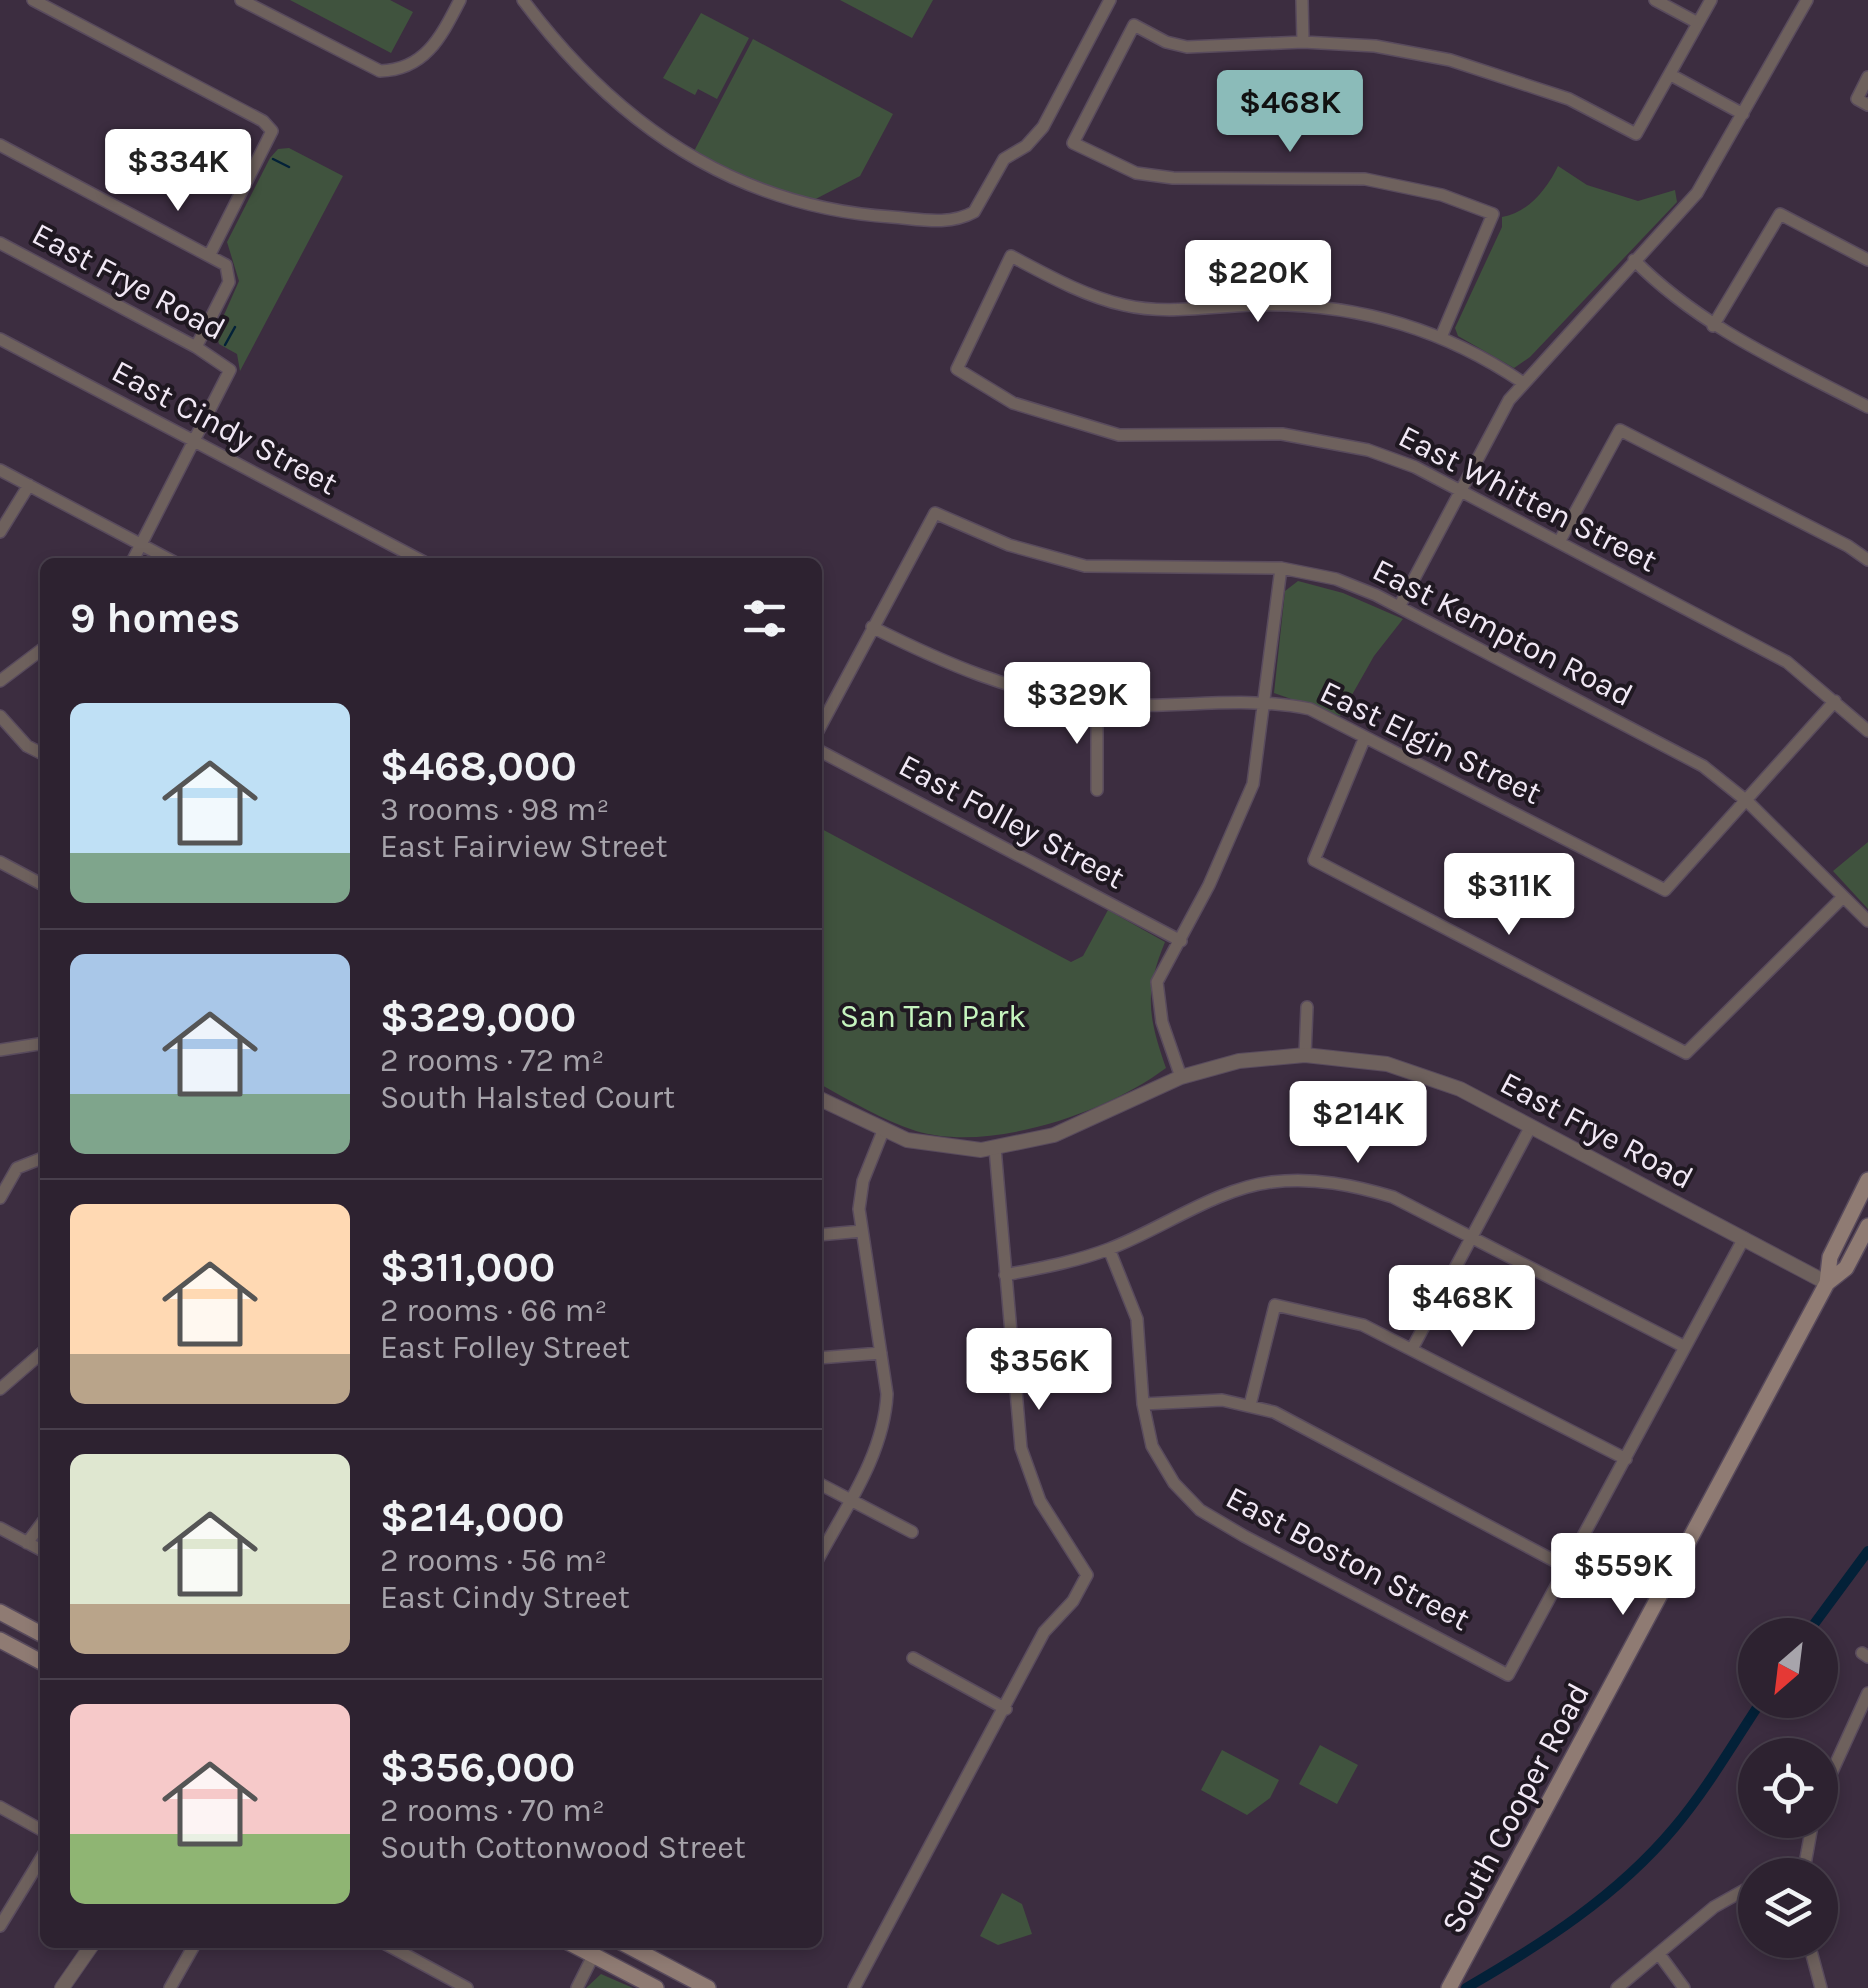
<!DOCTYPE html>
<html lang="en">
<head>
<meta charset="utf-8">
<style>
  :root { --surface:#2d2230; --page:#352a38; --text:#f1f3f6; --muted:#a7a4ab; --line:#483f4c; --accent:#8bbbb9 }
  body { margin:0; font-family:Karla,sans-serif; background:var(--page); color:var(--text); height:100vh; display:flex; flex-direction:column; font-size:38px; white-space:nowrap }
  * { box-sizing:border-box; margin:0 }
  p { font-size:32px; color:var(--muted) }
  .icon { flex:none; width:55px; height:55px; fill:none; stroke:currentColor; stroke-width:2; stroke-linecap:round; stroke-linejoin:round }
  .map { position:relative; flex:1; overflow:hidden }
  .drawer { position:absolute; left:40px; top:558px; width:782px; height:1390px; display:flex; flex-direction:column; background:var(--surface); border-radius:15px; box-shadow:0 5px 15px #0003,0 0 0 2px var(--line) }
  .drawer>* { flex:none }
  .needle { width:65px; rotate:208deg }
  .tools { position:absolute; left:1738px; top:1618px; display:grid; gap:20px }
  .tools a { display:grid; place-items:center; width:100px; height:100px; border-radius:50%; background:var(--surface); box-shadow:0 5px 15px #0003,0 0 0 2px var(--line); font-size:50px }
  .price { position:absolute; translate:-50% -85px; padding:0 22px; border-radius:10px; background:#fff; color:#222; font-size:32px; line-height:65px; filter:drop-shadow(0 2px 5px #0008) }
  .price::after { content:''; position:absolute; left:50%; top:60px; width:30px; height:22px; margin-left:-15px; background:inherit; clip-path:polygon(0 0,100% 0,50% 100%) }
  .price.active { background:var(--accent); color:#111 }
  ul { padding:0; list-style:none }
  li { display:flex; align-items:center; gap:30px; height:250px; padding:0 30px }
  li+li { border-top:2px solid var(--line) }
  li span { display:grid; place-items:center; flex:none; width:280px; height:200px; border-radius:15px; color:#555 }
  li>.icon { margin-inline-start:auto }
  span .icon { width:120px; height:120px; fill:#fffc; stroke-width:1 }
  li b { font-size:42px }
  h2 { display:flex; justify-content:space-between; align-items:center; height:120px; padding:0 30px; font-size:42px }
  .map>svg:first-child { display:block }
  .green { fill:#40533e }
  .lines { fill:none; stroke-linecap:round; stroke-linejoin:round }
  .stream { stroke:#032138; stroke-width:2.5 }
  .canal { stroke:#032138; stroke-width:10 }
  .minor-casing { stroke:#594b5d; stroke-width:14 }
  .tertiary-casing { stroke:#594b5d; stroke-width:16 }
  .secondary-casing { stroke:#594b5d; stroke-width:18 }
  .minor { stroke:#6e615d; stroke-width:11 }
  .tertiary { stroke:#6e615d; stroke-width:14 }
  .secondary { stroke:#8f7b73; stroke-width:15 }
  .labels { text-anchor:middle; stroke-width:8; stroke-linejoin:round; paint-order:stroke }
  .street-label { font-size:32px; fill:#f1e8f5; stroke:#1f1821 }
  .park-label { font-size:32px; fill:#c5f4be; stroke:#1f1821 }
</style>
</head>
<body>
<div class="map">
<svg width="1868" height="1988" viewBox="0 0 1868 1988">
  <rect width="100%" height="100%" fill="#3c2d40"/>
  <!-- green -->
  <path class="green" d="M290 0H390L413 12 391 53Z
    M840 0H933L912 38Z
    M701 13 749 38 717 99 698 89 695 95 663 78Z
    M753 39 893 114 860 176 806 204 692 155Z
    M289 148 343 176 240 371 237 354 219 344 216 333 239 281 227 242 270 158 278 149Z
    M1558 166 1587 185 1638 201 1675 190 1677 202 1530 357 1514 368 1458 336 1455 328 1502 227V217C1528 213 1547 189 1558 166Z
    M1298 581 1343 593 1403 619 1374 656 1340 716 1274 693 1285 591Z
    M818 827 1071 962 1083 956 1108 910 1165 942C1144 993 1148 1016 1166 1068 1106 1113 990 1153 916 1131 882 1120 849 1100 818 1083Z
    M1868 842V909L1833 871Z
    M1320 1745 1358 1765 1337 1804 1299 1784Z
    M1222 1750 1279 1780 1270 1798 1247 1815 1201 1790Z
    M1002 1893 1022 1904 1032 1934 998 1945 980 1936Z
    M601 1974 633 1988H586Z"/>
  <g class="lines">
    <!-- stream -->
    <path class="stream" d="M273 159 289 167
      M225 345 235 327"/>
    <!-- canal -->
    <path class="canal" d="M1806 1635 1868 1551
      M1466 1988C1542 1944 1617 1896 1674 1828 1707 1789 1734 1742 1762 1700"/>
    <!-- minor casing -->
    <g class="minor-casing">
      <path id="minor" d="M33 0 263 121 272 131 210 254
        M241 0 380 71C425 70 441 37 460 0
        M523 0C615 123 735 207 892 217 919 219 949 226 974 212L1004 159 1026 146 1043 127 1110 0
        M1302 0 1303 42
        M1655 0 1698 23
        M1671 75 1743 114
        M1868 77 1857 99 1868 105
        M0 145 226 265 229 282 196 347
        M0 243 196 347 230 370 132 562
        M1634 260C1700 327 1785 364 1868 407
        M1713 326 1780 214 1868 260
        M1441 337 1493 214 1442 195 1365 179 1173 178 1136 173 1073 143 1134 25 1166 42 1187 47 1303 42 1375 46 1450 60 1569 99 1636 134 1711 0
        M0 339 424 562
        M1522 382C1442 328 1351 302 1254 305 1211 306 1166 315 1124 305 1084 296 1047 275 1011 256L957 369 1013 403 1119 435 1282 434 1368 450 1415 467 1787 662 1868 731
        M0 470 174 562
        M0 532 29 485
        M1559 542 1620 430 1848 546 1868 560
        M1399 607 1509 400 1697 193 1807 0
        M872 627C944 663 1014 694 1096 703 1168 711 1238 694 1310 709L1665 890 1835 701
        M0 681 45 647
        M0 716 27 746 45 755
        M818 731 935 513 1009 545 1085 566 1281 568 1336 579 1376 595 1703 766 1748 802 1868 921
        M1365 737 1314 860 1686 1053 1842 898
        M818 750 1181 941
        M1097 790V703
        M0 862 45 886
        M0 1050 45 1043
        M1305 1055 1307 1007
        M1181 1077 1162 1022 1157 982 1209 885 1253 784 1281 568
        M0 1198 17 1168 45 1157
        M818 1235 862 1231
        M1109 1249 1137 1319 1143 1404 1152 1446 1174 1483 1200 1510 1244 1536 1508 1675 1744 1238
        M1005 1275C1040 1268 1075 1262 1109 1249 1162 1229 1215 1189 1272 1182 1314 1177 1353 1185 1393 1197L1685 1347
        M1413 1347 1531 1126
        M818 1358 881 1353
        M0 1389 45 1350
        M1143 1404 1222 1400 1274 1412 1566 1567
        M1250 1405 1275 1305 1363 1325 1626 1459
        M818 1483 912 1532
        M0 1528 45 1552
        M27 1543 45 1519
        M818 1559C846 1507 884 1454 887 1394L859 1209 863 1181 883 1131
        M1862 1653 1868 1657
        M913 1658 1006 1709
        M1791 1747 1806 1755
        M1820 1798 1868 1693
        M0 1807 45 1832
        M1803 1875 1813 1820
        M0 1926 45 1852
        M1808 1940 1821 1988
        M382 1942 467 1988
        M1659 1954 1684 1988
        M170 1988 196 1942
        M577 1988 593 1956
        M854 1988 1044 1632 1073 1601 1087 1575 1040 1501 1021 1448 995 1148
        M1617 1988 1714 1907 1755 1884"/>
    </g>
    <!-- tertiary casing -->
    <g class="tertiary-casing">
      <path id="tertiary" d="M818 1098 907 1140 981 1150 1054 1135 1181 1077 1239 1061 1305 1055 1387 1064 1460 1089 1827 1283
        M62 1988 94 1942"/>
    </g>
    <!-- secondary casing -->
    <g class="secondary-casing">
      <path id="secondary" d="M1827 1283 1846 1268 1868 1226
        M0 1612 45 1636
        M0 1640 45 1664
        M568 1942 656 1988
        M621 1942 708 1988
        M1449 1988 1827 1283 1830 1257 1868 1180"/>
    </g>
    <!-- minor -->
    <use href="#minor" class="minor"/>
    <!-- tertiary -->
    <use href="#tertiary" class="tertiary"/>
    <!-- secondary -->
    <use href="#secondary" class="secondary"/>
  </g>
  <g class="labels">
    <!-- street labels -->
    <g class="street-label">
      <text transform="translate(129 281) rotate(28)" y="11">East Frye Road</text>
      <text transform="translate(225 427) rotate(28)" y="11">East Cindy Street</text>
      <text transform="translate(1528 498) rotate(27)" y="11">East Whitten Street</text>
      <text transform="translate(1503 632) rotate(27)" y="11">East Kempton Road</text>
      <text transform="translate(1431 742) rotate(26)" y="11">East Elgin Street</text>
      <text transform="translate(1012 821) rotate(28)" y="11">East Folley Street</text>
      <text transform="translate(1597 1130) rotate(28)" y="11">East Frye Road</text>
      <text transform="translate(1348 1558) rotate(28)" y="11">East Boston Street</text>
      <text transform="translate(1515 1808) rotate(-62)" y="11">South Cooper Road</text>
    </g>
    <!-- park labels -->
    <g class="park-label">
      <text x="933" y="1027">San Tan Park</text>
    </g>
  </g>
</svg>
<div class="tools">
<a><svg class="needle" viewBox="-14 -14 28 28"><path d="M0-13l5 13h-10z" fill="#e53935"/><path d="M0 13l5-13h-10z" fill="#a7a4ab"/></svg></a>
<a><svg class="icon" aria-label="locate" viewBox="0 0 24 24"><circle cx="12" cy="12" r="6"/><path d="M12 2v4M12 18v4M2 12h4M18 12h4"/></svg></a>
<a><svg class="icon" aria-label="layers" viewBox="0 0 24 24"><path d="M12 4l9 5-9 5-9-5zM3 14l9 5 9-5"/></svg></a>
</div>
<b class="price active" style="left:1290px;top:155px">$468K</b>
<b class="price" style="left:178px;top:214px">$334K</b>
<b class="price" style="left:1258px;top:325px">$220K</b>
<b class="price" style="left:1077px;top:747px">$329K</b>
<b class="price" style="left:1509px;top:938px">$311K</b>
<b class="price" style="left:1358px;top:1166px">$214K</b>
<b class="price" style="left:1462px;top:1350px">$468K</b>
<b class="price" style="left:1039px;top:1413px">$356K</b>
<b class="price" style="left:1623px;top:1618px">$559K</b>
<section class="drawer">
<h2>9 homes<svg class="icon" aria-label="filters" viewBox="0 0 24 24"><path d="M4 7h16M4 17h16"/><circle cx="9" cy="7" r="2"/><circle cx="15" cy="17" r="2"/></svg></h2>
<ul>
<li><span style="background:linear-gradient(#bfe0f5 75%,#7fa58c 0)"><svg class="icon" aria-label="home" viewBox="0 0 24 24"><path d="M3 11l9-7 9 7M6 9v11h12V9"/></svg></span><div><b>$468,000</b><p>3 rooms · 98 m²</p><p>East Fairview Street</p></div></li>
<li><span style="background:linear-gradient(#a9c7e8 70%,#7fa58c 0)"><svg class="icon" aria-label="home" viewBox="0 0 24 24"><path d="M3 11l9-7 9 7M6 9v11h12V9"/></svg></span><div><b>$329,000</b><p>2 rooms · 72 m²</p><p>South Halsted Court</p></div></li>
<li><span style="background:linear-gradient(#ffd9b3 75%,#b9a48a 0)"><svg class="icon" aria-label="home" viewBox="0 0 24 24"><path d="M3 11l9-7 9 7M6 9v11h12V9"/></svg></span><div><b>$311,000</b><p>2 rooms · 66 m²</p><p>East Folley Street</p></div></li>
<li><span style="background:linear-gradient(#dfe7d0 75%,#b9a48a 0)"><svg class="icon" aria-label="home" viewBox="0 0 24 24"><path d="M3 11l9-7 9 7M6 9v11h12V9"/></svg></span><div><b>$214,000</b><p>2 rooms · 56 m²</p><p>East Cindy Street</p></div></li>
<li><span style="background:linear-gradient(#f6c9c9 65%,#8fb573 0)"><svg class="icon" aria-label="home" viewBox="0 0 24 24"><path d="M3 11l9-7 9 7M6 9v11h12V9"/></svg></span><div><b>$356,000</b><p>2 rooms · 70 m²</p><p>South Cottonwood Street</p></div></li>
</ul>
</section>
</div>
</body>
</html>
